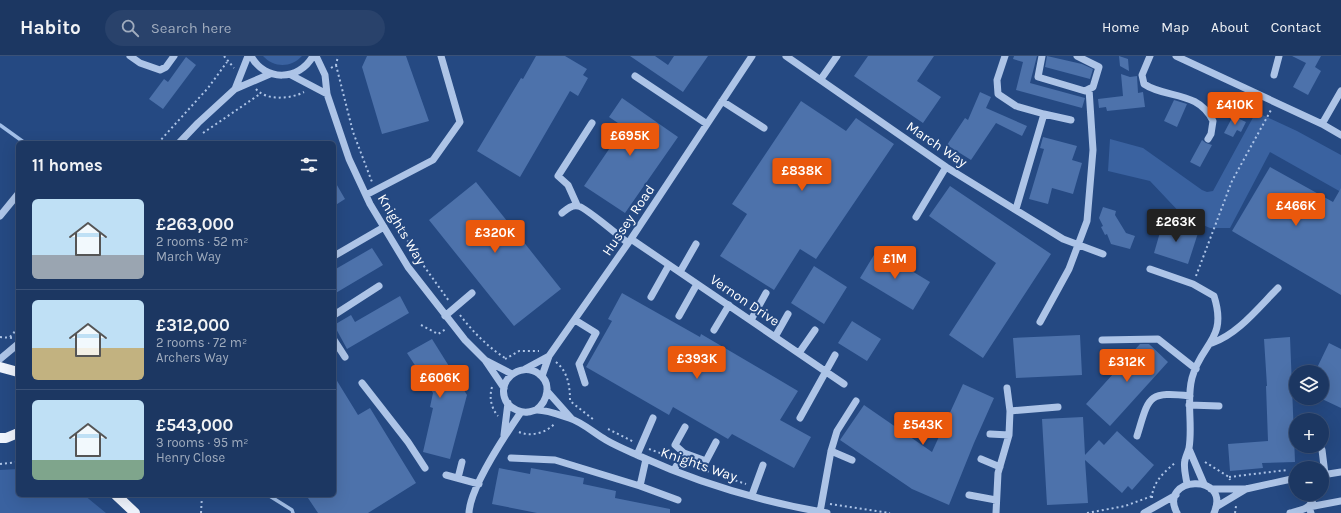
<!DOCTYPE html>
<html lang="en">
<head>
<meta charset="utf-8">
<style>
  :root { --surface:#1c3762; --page:#29426b; --text:#f1f3f6; --muted:#a0acbe; --line:#3a5177; --accent:#ea580c }
  body { margin:0; font-family:Karla,sans-serif; background:var(--page); color:var(--text); height:100vh; display:flex; flex-direction:column; font-size:15px; white-space:nowrap }
  * { box-sizing:border-box; margin:0 }
  p { font-size:13px; color:var(--muted) }
  .icon { flex:none; width:22px; height:22px; fill:none; stroke:currentColor; stroke-width:2; stroke-linecap:round; stroke-linejoin:round }
  .map { position:relative; flex:1; overflow:hidden }
  .side { position:absolute; left:16px; top:85px; width:320px; height:356px; display:flex; flex-direction:column; background:var(--surface); border-radius:6px; box-shadow:0 4px 16px #0002,0 0 0 1px var(--line) }
  .side>* { flex:none }
  .buttons { position:absolute; left:1289px; top:309px; display:grid; gap:8px }
  .buttons a { display:grid; place-items:center; width:40px; height:40px; border-radius:50%; background:var(--surface); box-shadow:0 4px 16px #0002,0 0 0 1px var(--line); font-size:20px }
  .price { position:absolute; translate:-50% -34px; padding:0 9px; border-radius:4px; background:var(--accent); color:#fff; font-size:13px; line-height:26px; filter:drop-shadow(0 1px 2px #0008) }
  .price::after { content:''; position:absolute; left:50%; top:24px; width:12px; height:9px; margin-left:-6px; background:inherit; clip-path:polygon(0 0,100% 0,50% 100%) }
  .price.current { background:#222; color:#fff }
  ul { padding:0; list-style:none }
  li { display:flex; align-items:center; gap:12px; height:100px; padding:0 16px }
  li+li { border-top:1px solid var(--line) }
  li span { display:grid; place-items:center; flex:none; width:112px; height:80px; border-radius:6px; color:#555 }
  li>.icon { margin-inline-start:auto }
  span .icon { width:48px; height:48px; fill:#fffc; stroke-width:1 }
  li b { font-size:17px }
  h2 { display:flex; justify-content:space-between; align-items:center; height:48px; padding:0 16px; font-size:17px }
  header { display:flex; align-items:center; gap:24px; box-sizing:border-box; height:56px; padding:0 20px; background:var(--surface); border-bottom:1px solid var(--line) }
  header strong { font-size:19px }
  nav { display:flex; gap:22px; margin-inline-start:auto; font-size:14px }
  .search { width:280px; height:36px; background:var(--page); display:flex; align-items:center; gap:10px; box-sizing:border-box; padding:0 14px; border-radius:22px; color:var(--muted); font-size:15px }
  .map>svg:first-child { display:block }
  .green { fill:#3a62a0 }
  .lines { fill:none; stroke-linecap:round; stroke-linejoin:round }
  .stream { stroke:#a2bfe8; stroke-width:3.5 }
  .building { fill:#4d72ab }
  .path { stroke:#adc4e7; stroke-width:2; stroke-dasharray:2 3; stroke-linecap:butt }
  .minor { stroke:#adc4e7; stroke-width:7 }
  .major { stroke:#eff4fd; stroke-width:10 }
  .labels { text-anchor:middle; stroke-width:4; stroke-linejoin:round; paint-order:stroke }
  .street-label { font-size:14px; fill:#fff; stroke:#254982 }
</style>
</head>
<body>
<header>
<strong>Habito</strong>
<div class="search"><svg class="icon" aria-label="search" viewBox="0 0 24 24"><circle cx="10" cy="10" r="6"/><path d="M15 15l6 6"/></svg>Search here</div>
<nav><a>Home</a><a>Map</a><a>About</a><a>Contact</a></nav>
</header>
<div class="map">
<svg width="1341" height="457" viewBox="0 0 1341 457">
  <rect width="100%" height="100%" fill="#254982"/>
  <!-- green -->
  <path class="green" d="M263 0H302C291 12 274 12 263 0Z
    M1256 56 1297 75 1341 99V136L1270 96 1230 172H1210L1184 161 1150 125 1108 115 1110 83 1143 92 1202 134 1207 136 1213 135Z
    M18 413V439H84L106 457H0V414Z"/>
  <g class="lines">
    <!-- stream -->
    <path class="stream" d="M0 69 25 87
      M268 439 292 454 293 457"/>
  </g>
  <!-- building -->
  <path class="building" d="M367 0H406L429 65 382 78 362 11Z
    M536 0H565L587 13 583 19 588 22 578 40 570 35 520 121 477 95 521 22 523 23Z
    M630 0H655L668 9 674 0H708L683 36Z
    M868 0H934L917 25 941 41 923 67 854 20Z
    M1014 0H1037L1030 27 1085 42 1082 52 1016 34 1023 6 1013 3Z
    M1047 0 1082 8 1093 13 1090 23 1045 11Z
    M1119 0 1128 3 1129 15 1120 10Z
    M1292 0H1321L1315 11 1321 15 1308 39 1293 31 1306 7Z
    M186 1 196 9 163 53 149 43 164 23 168 26Z
    M1121 18 1130 21 1137 20 1138 37 1143 36 1145 51 1107 55 1106 51 1099 52 1098 43 1123 40Z
    M980 36 991 41 986 52 1027 70 1022 80 996 67 971 104 947 89 965 62 968 64Z
    M622 42 678 81 625 157 584 130 624 71 609 61Z
    M1174 44 1187 48 1177 71 1164 65Z
    M801 45 846 75 856 62 894 88 816 203 800 193 774 234 720 200 747 158 732 148Z
    M1233 60 1246 66 1241 76 1237 74 1233 81 1224 77Z
    M1043 81 1077 90 1072 104 1082 107 1073 138 1052 132 1048 148 1029 143 1044 93 1040 92Z
    M1202 84 1206 87 1212 89 1200 111 1190 106Z
    M1270 111 1333 146 1341 132V239L1232 175Z
    M334 124 345 143 334 150Z
    M476 126 561 233 514 270 429 164Z
    M950 130 1051 198 983 302 949 279 996 207 929 160Z
    M1103 151 1116 155 1115 159 1126 177 1135 180 1130 193 1111 188 1107 178 1105 179 1101 171 1103 170 1099 162Z
    M1163 166 1198 177 1188 208 1154 197Z
    M372 192 383 209 334 238V214Z
    M877 194 930 226 913 254 860 222Z
    M814 210 847 231 824 268 791 247Z
    M622 237 700 281 701 278 798 335 780 364 811 381 794 412 732 378 728 383 673 351 669 359 586 311 612 265 608 263Z
    M400 240 409 257 347 293 334 269 351 259 355 266Z
    M852 265 881 283 867 305 838 287Z
    M1080 279 1082 319 1016 322 1013 282Z
    M1290 281 1295 406 1262 407 1263 412 1230 415 1228 388 1268 385 1266 330H1267L1264 283Z
    M432 283 467 339 450 403 423 396 433 352 430 351 433 337 407 297Z
    M1329 287 1341 293V352L1322 343V316H1315Z
    M1140 288H1149L1168 306 1110 370 1086 348Z
    M334 320 358 359 370 352 416 427 368 457H318L306 439H334Z
    M963 328 994 342 974 387 949 449 912 433 840 384 864 349 932 396Z
    M1083 361 1085 399 1099 384 1104 389 1117 375 1154 409 1132 434 1128 430 1122 437 1085 404 1088 447 1047 449 1042 363Z
    M499 412 530 418 531 412 584 422 583 428 616 435 615 442 670 453V457H537L492 448Z"/>
  <g class="lines">
    <!-- path -->
    <path class="path" d="M224 0 234 12
      M336 9 353 76 372 126
      M331 12 336 9 338 0
      M256 33C266 45 291 43 304 36
      M203 77 260 38
      M158 87 208 32 227 6
      M381 142 421 206 449 245
      M1196 220 1232 125 1271 54
      M460 259C473 276 488 291 505 302
      M421 269 438 278 446 273
      M0 281 13 282
      M10 281 18 272
      M505 303 519 295H539
      M556 306C568 316 570 330 570 345L594 364
      M492 331C489 341 491 352 498 360
      M608 373 634 386
      M519 376C530 381 547 377 555 367
      M649 393 671 401
      M1205 406 1229 421 1230 424
      M0 408 18 406
      M1298 412 1316 409
      M707 415 746 428
      M1229 421 1287 414
      M1152 442C1152 427 1164 416 1175 407
      M830 448 890 457
      M201 457 202 439
      M1087 457 1125 450 1152 440
      M1235 457 1236 450"/>
    <!-- minor -->
    <path class="minor" d="M130 0 140 7 160 14 166 11 174 0
      M251 0C265 26 299 25 313 0
      M316 0 325 19 327 38 349 103 370 148 408 211 465 284 485 304 504 332
      M786 0 946 111 1063 183 1103 198
      M1005 0 997 24 998 38 1016 50 1044 58 1016 153
      M1042 0 1038 21 1085 35 1093 31 1099 11 1077 0
      M1150 0 1142 19 1144 28C1166 43 1198 34 1213 65L1211 78 1208 83
      M1176 0 1322 68 1341 79
      M291 19 327 38
      M1274 19 1279 0
      M635 20 707 68
      M821 23 837 0
      M235 33 248 0
      M722 45 764 72
      M1044 58 1071 64
      M1322 68 1341 35
      M179 87 198 67 235 33 270 18
      M366 139 433 104 460 66 441 0
      M577 149 568 129 558 120 592 67
      M562 157C567 153 571 149 578 150 584 150 620 181 628 187
      M0 160 18 138
      M916 161 946 111
      M631 183 844 328
      M334 200 384 171
      M1150 213 1193 228 1214 240C1228 284 1201 287 1192 322 1186 345 1193 369 1189 392 1188 396 1186 400 1185 404 1183 411 1186 421 1187 428
      M680 216 696 188
      M651 241 669 209
      M334 259 379 230
      M445 260 472 237
      M679 260 697 228
      M575 264 596 277 579 308 585 327
      M751 264 766 237
      M1040 266 1069 213 1087 165 1093 94 1089 33
      M714 274 729 249
      M775 281 788 258
      M334 284 345 301
      M1102 284 1158 283 1196 313
      M1212 287C1238 278 1258 252 1278 232
      M799 297 815 274
      M0 303 18 288
      M487 305 512 318
      M525 313 549 300
      M542 320 549 300 631 183 752 0
      M362 327 408 386 425 412
      M547 335 571 362
      M1189 349 1219 350
      M536 354C548 345 552 327 539 318 520 304 494 326 507 347 512 353 521 357 528 356 531 356 534 354 537 354 547 354 560 359 569 362 582 366 594 377 606 384 618 391 631 396 644 402 701 428 765 446 827 457
      M1010 355 1058 351
      M800 362 835 299
      M685 371 675 389 684 397 706 405 716 386
      M990 378 1009 379
      M504 379 508 347
      M1137 380C1149 341 1147 335 1190 340
      M1189 393 1204 428
      M1322 394 1325 418
      M831 395 852 404
      M637 399 653 362
      M511 402 555 404 640 430 646 403
      M981 403 1000 411
      M674 414 684 397
      M446 419 479 428
      M1322 419 1341 416
      M458 422 462 406
      M640 430 678 444
      M1211 433H1246L1296 422
      M752 439 763 409
      M969 439 996 444
      M1216 451 1246 433
      M820 456 831 395 837 375 856 345
      M469 457C470 431 506 378 521 356
      M996 457 998 417 1009 379 1010 355 1007 332
      M1144 457 1176 439
      M1177 457C1157 420 1232 416 1214 457
      M1290 457C1303 454 1313 452 1314 438
      M1311 457 1309 451 1341 445"/>
    <!-- major -->
    <path class="major" d="M0 311 18 316
      M0 382H6L18 377
      M116 439 135 457"/>
  </g>
  <g class="labels">
    <!-- street labels -->
    <g class="street-label">
      <text transform="translate(937 88) rotate(34)" y="5">March Way</text>
      <text transform="translate(628 164) rotate(-56)" y="5">Hussey Road</text>
      <text transform="translate(402 173) rotate(59)" y="5">Knights Way</text>
      <text transform="translate(745 244) rotate(34)" y="5">Vernon Drive</text>
      <text transform="translate(699 408) rotate(19)" y="5">Knights Way</text>
    </g>
  </g>
</svg>
<div class="buttons">
<a><svg class="icon" aria-label="layers" viewBox="0 0 24 24"><path d="M12 4l9 5-9 5-9-5zM3 14l9 5 9-5"/></svg></a>
<a>+</a>
<a>−</a>
</div>
<b class="price" style="left:1235px;top:70px">£410K</b>
<b class="price" style="left:630px;top:101px">£695K</b>
<b class="price" style="left:802px;top:136px">£838K</b>
<b class="price" style="left:1296px;top:171px">£466K</b>
<b class="price current" style="left:1176px;top:187px">£263K</b>
<b class="price" style="left:495px;top:198px">£320K</b>
<b class="price" style="left:895px;top:224px">£1M</b>
<b class="price" style="left:697px;top:324px">£393K</b>
<b class="price" style="left:1127px;top:327px">£312K</b>
<b class="price" style="left:440px;top:343px">£606K</b>
<b class="price" style="left:923px;top:390px">£543K</b>
<section class="side">
<h2>11 homes<svg class="icon" aria-label="filters" viewBox="0 0 24 24"><path d="M4 7h16M4 17h16"/><circle cx="9" cy="7" r="2"/><circle cx="15" cy="17" r="2"/></svg></h2>
<ul>
<li><span style="background:linear-gradient(#bfe0f5 70%,#9aa5b1 0)"><svg class="icon" aria-label="home" viewBox="0 0 24 24"><path d="M3 11l9-7 9 7M6 9v11h12V9"/></svg></span><div><b>£263,000</b><p>2 rooms · 52 m²</p><p>March Way</p></div></li>
<li><span style="background:linear-gradient(#bfe0f5 60%,#c2b280 0)"><svg class="icon" aria-label="home" viewBox="0 0 24 24"><path d="M3 11l9-7 9 7M6 9v11h12V9"/></svg></span><div><b>£312,000</b><p>2 rooms · 72 m²</p><p>Archers Way</p></div></li>
<li><span style="background:linear-gradient(#bfe0f5 75%,#7fa58c 0)"><svg class="icon" aria-label="home" viewBox="0 0 24 24"><path d="M3 11l9-7 9 7M6 9v11h12V9"/></svg></span><div><b>£543,000</b><p>3 rooms · 95 m²</p><p>Henry Close</p></div></li>
</ul>
</section>
</div>
</body>
</html>
